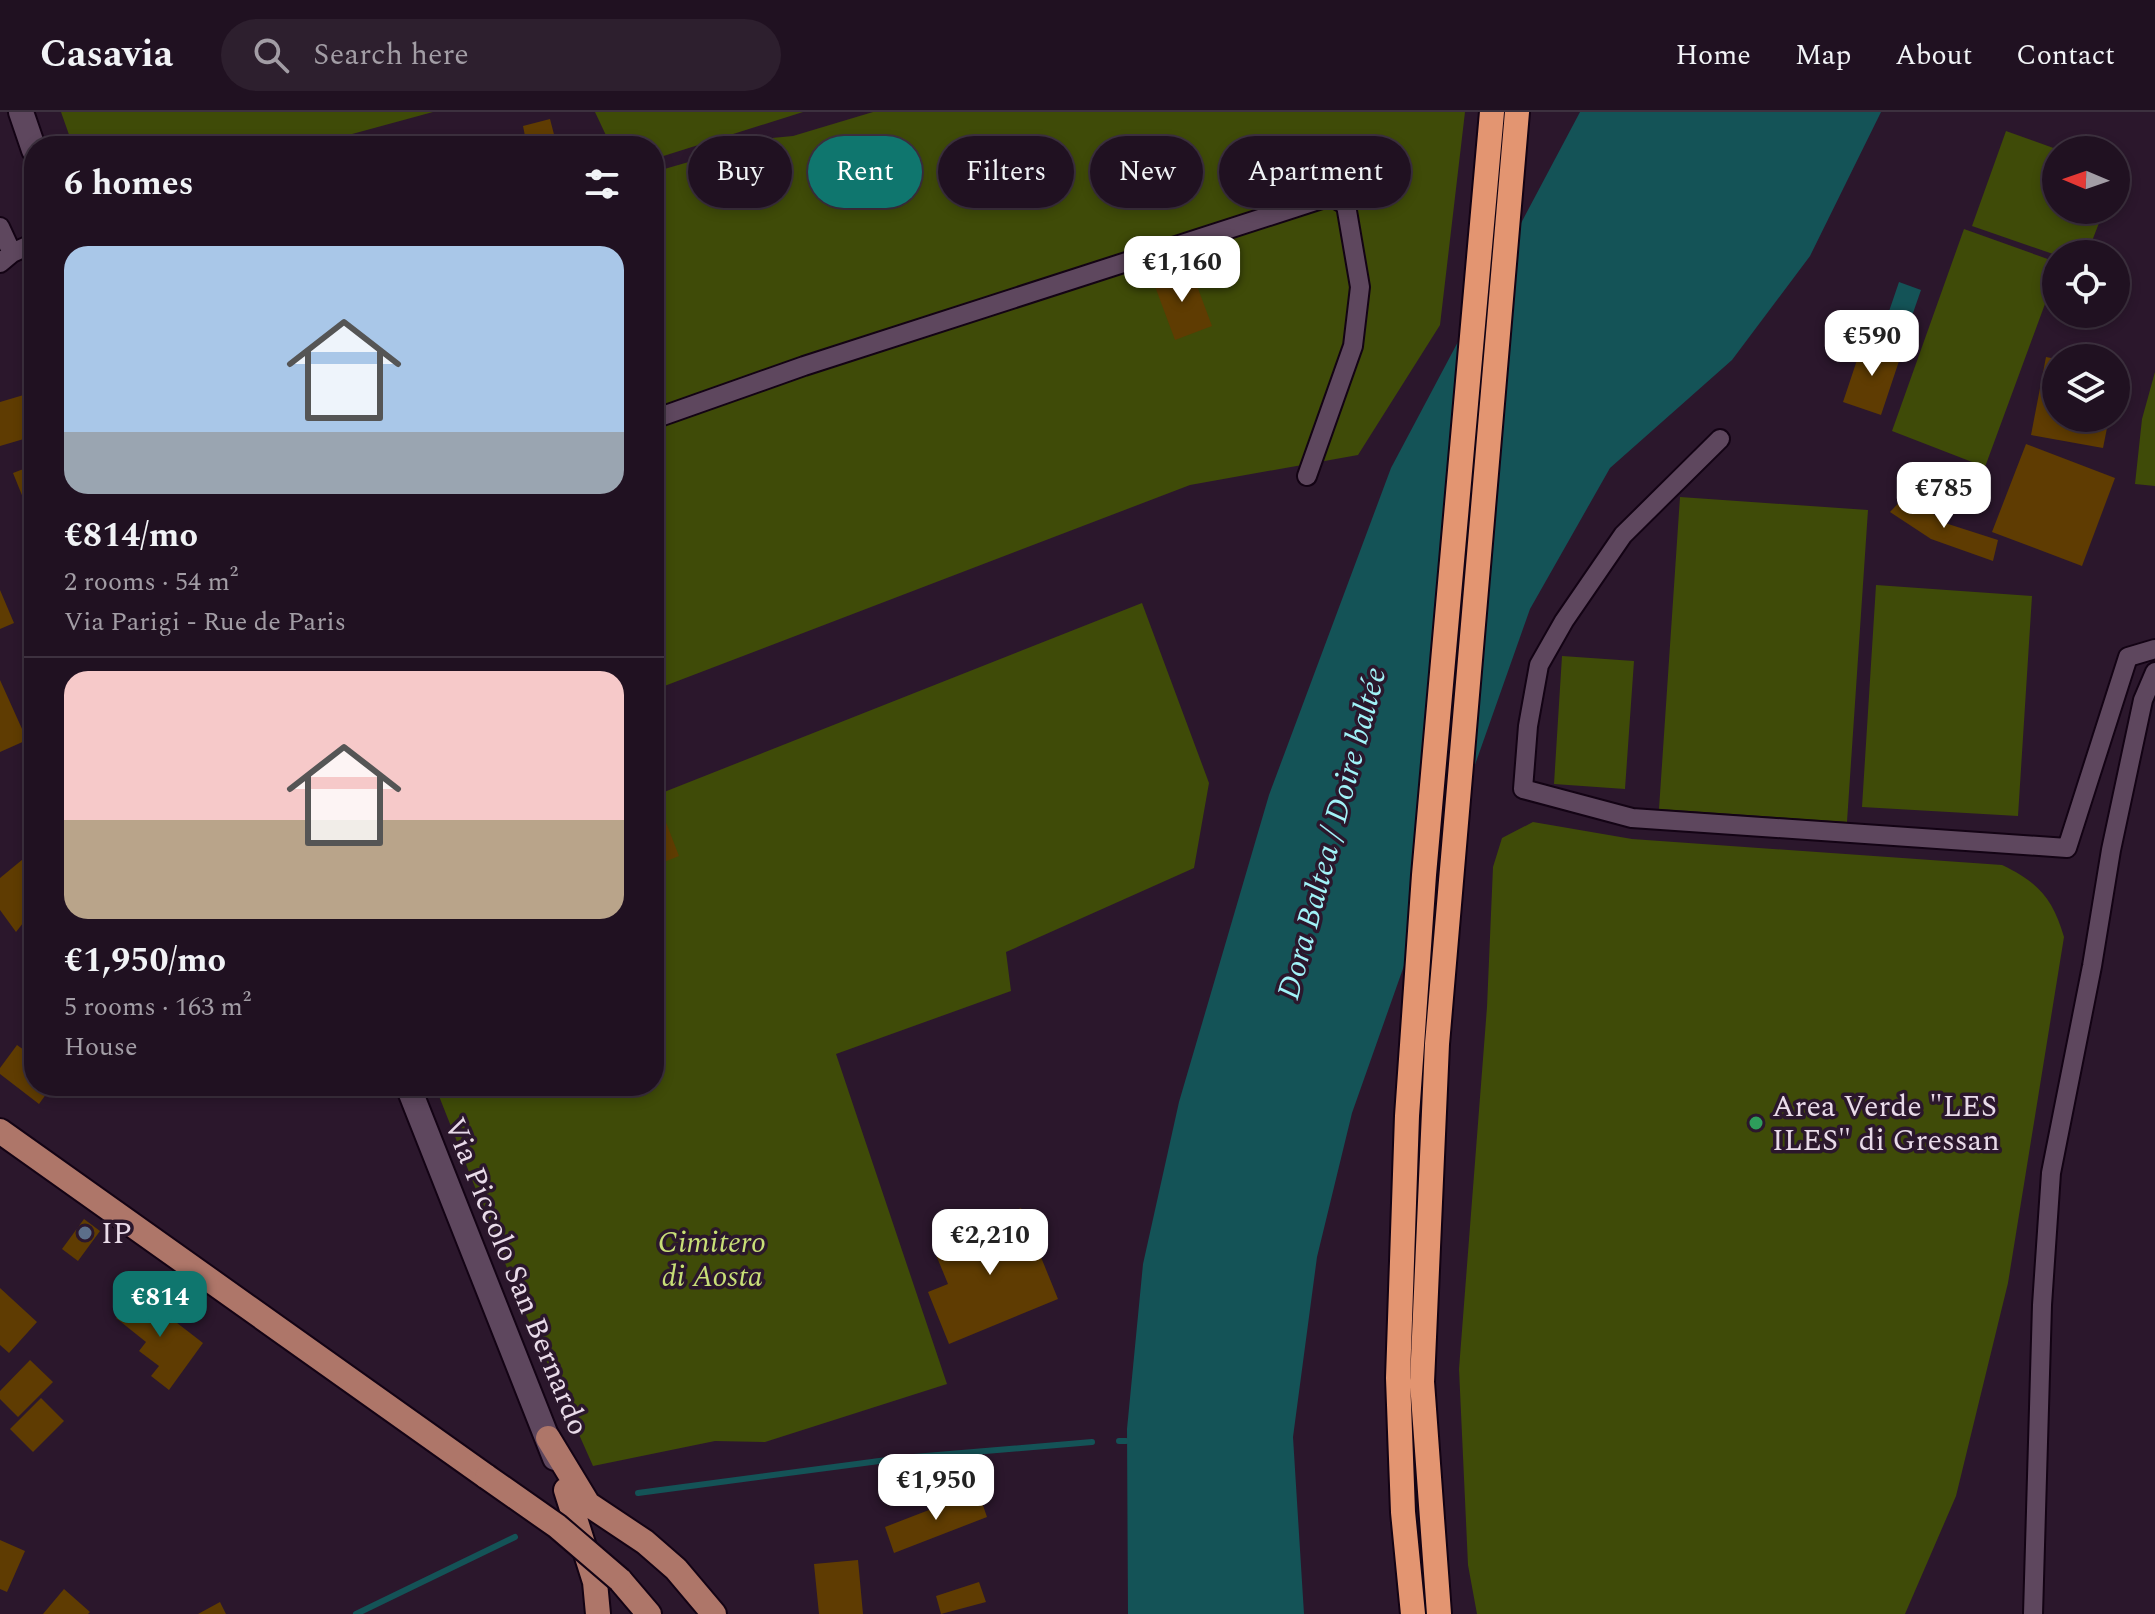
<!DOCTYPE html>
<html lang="en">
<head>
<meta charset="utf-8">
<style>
  :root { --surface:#201121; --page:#2d1f2e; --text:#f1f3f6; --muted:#a29da5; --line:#3d313f; --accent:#0f766e }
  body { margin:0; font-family:Spectral,serif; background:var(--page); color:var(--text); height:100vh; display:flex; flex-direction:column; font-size:30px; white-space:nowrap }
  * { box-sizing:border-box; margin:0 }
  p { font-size:26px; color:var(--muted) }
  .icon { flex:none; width:44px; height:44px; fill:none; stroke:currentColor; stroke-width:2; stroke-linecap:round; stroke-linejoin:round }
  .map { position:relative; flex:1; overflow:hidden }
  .sheet { position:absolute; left:24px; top:24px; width:640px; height:960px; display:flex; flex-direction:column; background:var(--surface); border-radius:32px; box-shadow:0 4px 12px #0003,0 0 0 2px var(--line) }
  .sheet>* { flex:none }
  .guide { position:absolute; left:688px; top:24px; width:760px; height:72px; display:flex; gap:16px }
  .needle { width:52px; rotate:272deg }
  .tools { position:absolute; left:2042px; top:24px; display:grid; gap:16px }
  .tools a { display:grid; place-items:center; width:88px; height:88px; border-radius:50%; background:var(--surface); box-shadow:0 4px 12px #0003,0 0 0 2px var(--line); font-size:40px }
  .price { position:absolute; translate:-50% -68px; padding:0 18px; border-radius:16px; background:#fff; color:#222; font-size:26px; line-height:52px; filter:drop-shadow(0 2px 4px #0008) }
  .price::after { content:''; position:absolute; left:50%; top:48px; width:24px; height:18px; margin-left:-12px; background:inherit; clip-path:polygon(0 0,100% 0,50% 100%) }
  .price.selected { background:var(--accent); color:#fff }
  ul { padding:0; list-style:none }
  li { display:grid; align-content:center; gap:16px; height:424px; padding:0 40px }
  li+li { border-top:2px solid var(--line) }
  li span { display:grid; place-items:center; height:248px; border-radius:24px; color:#555 }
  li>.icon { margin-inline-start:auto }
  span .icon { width:144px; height:144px; fill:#fffc; stroke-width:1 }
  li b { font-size:34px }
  h2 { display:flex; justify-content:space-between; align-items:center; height:96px; padding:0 40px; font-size:34px }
  .chip { padding:0 28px; border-radius:36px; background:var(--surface); box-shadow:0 4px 12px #0003,0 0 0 2px var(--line); font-size:28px; line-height:72px }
  .chip.selected { background:var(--accent); color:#fff }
  header { display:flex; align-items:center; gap:48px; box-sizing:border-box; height:112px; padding:0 40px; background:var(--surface); border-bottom:2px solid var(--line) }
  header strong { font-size:38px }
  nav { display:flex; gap:44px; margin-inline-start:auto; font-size:28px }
  .search { width:560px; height:72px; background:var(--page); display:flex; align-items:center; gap:20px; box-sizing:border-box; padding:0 28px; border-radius:44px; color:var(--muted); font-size:30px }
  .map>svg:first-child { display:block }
  .green { fill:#3f4b08 }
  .water { fill:#145357 }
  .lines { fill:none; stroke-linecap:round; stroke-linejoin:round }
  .stream { stroke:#145357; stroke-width:6 }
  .building { fill:#5f3c02 }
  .street-casing { stroke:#130314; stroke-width:22 }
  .secondary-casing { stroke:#130314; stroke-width:28 }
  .primary-casing { stroke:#130314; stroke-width:28 }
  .highway-casing { stroke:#130314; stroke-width:28 }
  .street { stroke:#5e475e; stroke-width:18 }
  .secondary { stroke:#5e475e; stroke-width:24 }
  .primary { stroke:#ae7669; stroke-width:24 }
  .highway { stroke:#e39571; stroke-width:24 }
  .primary-bridge-casing { stroke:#130314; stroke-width:28; stroke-linecap:butt }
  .primary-bridge { stroke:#ae7669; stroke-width:24 }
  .leisure-dot { fill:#2e9e5b; stroke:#2b172c; stroke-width:3 }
  .service-dot { fill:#5c6f8a; stroke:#2b172c; stroke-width:3 }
  .labels { text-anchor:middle; stroke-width:7; stroke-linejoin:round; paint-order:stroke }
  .poi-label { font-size:30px; fill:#e9dbe9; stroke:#2b172c; text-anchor:start }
  .park-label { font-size:30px; font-style:italic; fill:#c8df77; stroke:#2b172c }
  .street-label { font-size:30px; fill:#e9dbe9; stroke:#2b172c }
  .water-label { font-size:32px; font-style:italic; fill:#a1f3f8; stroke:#2b172c }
</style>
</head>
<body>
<header>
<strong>Casavia</strong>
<div class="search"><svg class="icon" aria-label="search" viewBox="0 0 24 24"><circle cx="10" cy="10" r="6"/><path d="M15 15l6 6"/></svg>Search here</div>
<nav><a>Home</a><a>Map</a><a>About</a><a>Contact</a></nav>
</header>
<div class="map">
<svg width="2155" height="1502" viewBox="0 0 2155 1502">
  <rect width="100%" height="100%" fill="#2b172c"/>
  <!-- green -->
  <path class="green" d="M61 0H433L308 34H73Z
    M595 0H803L654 47V34H611Z
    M873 0H1465L1440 213 1358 343 1190 373 654 578V60L772 26 793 24Z
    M2006 19 2059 38H2056V98H2104L2087 142 2056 143 1972 114Z
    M1964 117 2056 150V162L1985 355 1892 319Z
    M2155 260V374L2135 372 2142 307Z
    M1680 385 1868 398 1847 710 1659 697Z
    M1876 473 2032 484 2018 704 1862 695Z
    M1142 491 1209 671 1194 756 1006 840 1011 879 836 942 947 1272 765 1330 715 1329 593 1354 522 1194 435 974H654V684Z
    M1562 544 1634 549 1625 677 1554 672Z
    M1533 710 1632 727 2002 753C2038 770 2053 787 2064 825L2008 1171 1956 1384 1905 1502H1477L1468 1453 1459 1257 1487 895 1493 755 1502 726Z"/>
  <!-- water -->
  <path class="water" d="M1580 0H1881L1810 144 1732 248 1610 356 1530 497 1352 1001 1317 1145 1293 1325 1304 1502H1128L1127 1317 1143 1152 1179 990 1269 683 1391 356Z
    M1899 170 1921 178 1906 221 1884 214Z"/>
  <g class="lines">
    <!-- stream -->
    <path class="stream" d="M1119 1329H1126
      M638 1381 902 1346 1092 1330
      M356 1502 515 1425"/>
  </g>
  <!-- building -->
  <path class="building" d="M550 7 557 34H527L523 14Z
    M1190 155 1212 214 1175 228 1153 169Z
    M34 174V207L22 179Z
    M1863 230 1901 243 1881 303 1843 290Z
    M2046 245 2056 247V306H2109L2103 336 2031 323Z
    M27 282 34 306V324L0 334V290Z
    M2026 332 2115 366 2082 454 1992 420Z
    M34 353V413L13 361Z
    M1907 382 1945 411 1998 428 1993 449 1931 427 1890 400Z
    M0 478 14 511 0 517Z
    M0 568 27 628 0 640Z
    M657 687 679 744 654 754V688Z
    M34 738V797L16 820 0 798V766Z
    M17 933 34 945V974H52L39 992 0 962V956Z
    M1021 1096 1058 1187 949 1232 928 1180 948 1172 932 1133Z
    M84 1107 100 1119 78 1149 62 1137Z
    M0 1176 37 1210 9 1241 0 1233Z
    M137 1180 203 1231 169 1278 151 1264 159 1254 139 1239 146 1230 116 1206Z
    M30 1248 53 1270 18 1305 0 1287V1279Z
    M41 1286 64 1309 33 1340 10 1317Z
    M978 1379 987 1405 894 1441 885 1415Z
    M0 1428 25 1439 7 1480 0 1477Z
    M858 1448 863 1502H819L814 1452Z
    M979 1470 986 1490 941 1502 936 1484Z
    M64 1477 90 1500 88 1502H43Z
    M220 1490 226 1502H198Z"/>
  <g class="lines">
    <!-- street casing -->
    <g class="street-casing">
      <path id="street" d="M0 115 12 141
        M0 151 12 141 34 131
        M654 307 804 254 1331 84 1346 93 1360 175 1353 234 1307 364
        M1720 327 1623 423 1564 509 1539 553 1528 614 1523 677 1632 706 2067 736 2128 545 2155 537
        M2033 1502 2042 1193 2051 1061 2092 854 2111 738 2143 588 2155 560"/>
    </g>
    <!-- secondary casing -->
    <g class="secondary-casing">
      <path id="secondary" d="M21 0 34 38
        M408 974 555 1346"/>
    </g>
    <!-- primary casing -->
    <g class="primary-casing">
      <path id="primary" d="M0 1019 487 1365
        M548 1326 588 1392 645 1430 676 1457 714 1502
        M566 1378 595 1470 598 1502
        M620 1468 649 1502"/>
    </g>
    <!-- highway casing -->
    <g class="highway-casing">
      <path id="highway" d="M1413 1502 1403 1400 1398 1266 1407 1004 1424 763 1492 0
        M1439 1502 1422 1270 1437 932 1517 0"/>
    </g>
    <!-- street -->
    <use href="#street" class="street"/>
    <!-- secondary -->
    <use href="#secondary" class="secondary"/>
    <!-- primary -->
    <use href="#primary" class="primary"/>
    <!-- highway -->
    <use href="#highway" class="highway"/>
    <!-- primary-bridge casing -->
    <g class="primary-bridge-casing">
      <path id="primary-bridge" d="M487 1365 557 1414 620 1468"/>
    </g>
    <!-- primary-bridge -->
    <use href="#primary-bridge" class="primary-bridge"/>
  </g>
  <!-- markers -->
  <circle class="leisure-dot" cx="1756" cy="1011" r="8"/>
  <circle class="service-dot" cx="85" cy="1121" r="8"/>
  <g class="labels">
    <!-- poi labels -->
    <g class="poi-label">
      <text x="1772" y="1004">Area Verde "LES<tspan x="1772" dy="34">ILES" di Gressan</tspan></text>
      <text x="101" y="1131">IP</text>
    </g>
    <!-- park labels -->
    <g class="park-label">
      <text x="712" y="1140">Cimitero<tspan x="712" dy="34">di Aosta</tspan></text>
    </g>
    <!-- street labels -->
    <g class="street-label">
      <text transform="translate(517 1164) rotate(68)" y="10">Via Piccolo San Bernardo</text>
    </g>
    <!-- water labels -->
    <g class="water-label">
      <text transform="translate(1331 721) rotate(-75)" y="11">Dora Baltea / Doire baltée</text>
    </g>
  </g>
</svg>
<div class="tools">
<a><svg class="needle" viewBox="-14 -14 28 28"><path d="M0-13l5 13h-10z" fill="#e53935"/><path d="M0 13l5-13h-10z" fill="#a29da5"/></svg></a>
<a><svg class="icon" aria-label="locate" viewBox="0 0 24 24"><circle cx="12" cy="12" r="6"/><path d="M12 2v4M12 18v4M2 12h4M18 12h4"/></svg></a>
<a><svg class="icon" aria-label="layers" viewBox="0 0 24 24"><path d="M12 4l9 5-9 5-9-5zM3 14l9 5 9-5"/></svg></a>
</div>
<b class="price" style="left:1182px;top:192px">€1,160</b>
<b class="price" style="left:1872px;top:266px">€590</b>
<b class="price" style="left:1944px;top:418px">€785</b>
<b class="price" style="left:990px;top:1165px">€2,210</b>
<b class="price selected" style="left:160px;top:1227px">€814</b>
<b class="price" style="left:936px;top:1410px">€1,950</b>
<div class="guide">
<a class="chip">Buy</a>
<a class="chip selected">Rent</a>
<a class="chip">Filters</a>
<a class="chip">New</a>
<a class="chip">Apartment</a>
</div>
<section class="sheet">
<h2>6 homes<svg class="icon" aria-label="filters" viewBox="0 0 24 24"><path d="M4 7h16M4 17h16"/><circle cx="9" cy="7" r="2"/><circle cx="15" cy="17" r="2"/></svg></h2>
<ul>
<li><span style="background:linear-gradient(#a9c7e8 75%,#9aa5b1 0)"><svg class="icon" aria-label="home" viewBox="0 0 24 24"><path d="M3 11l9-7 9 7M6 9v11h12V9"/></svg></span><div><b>€814/mo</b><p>2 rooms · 54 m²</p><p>Via Parigi - Rue de Paris</p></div></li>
<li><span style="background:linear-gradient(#f6c9c9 60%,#b9a48a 0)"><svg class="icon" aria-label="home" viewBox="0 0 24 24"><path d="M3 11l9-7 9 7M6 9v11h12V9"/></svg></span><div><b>€1,950/mo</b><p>5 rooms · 163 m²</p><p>House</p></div></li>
</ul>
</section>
</div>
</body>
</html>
